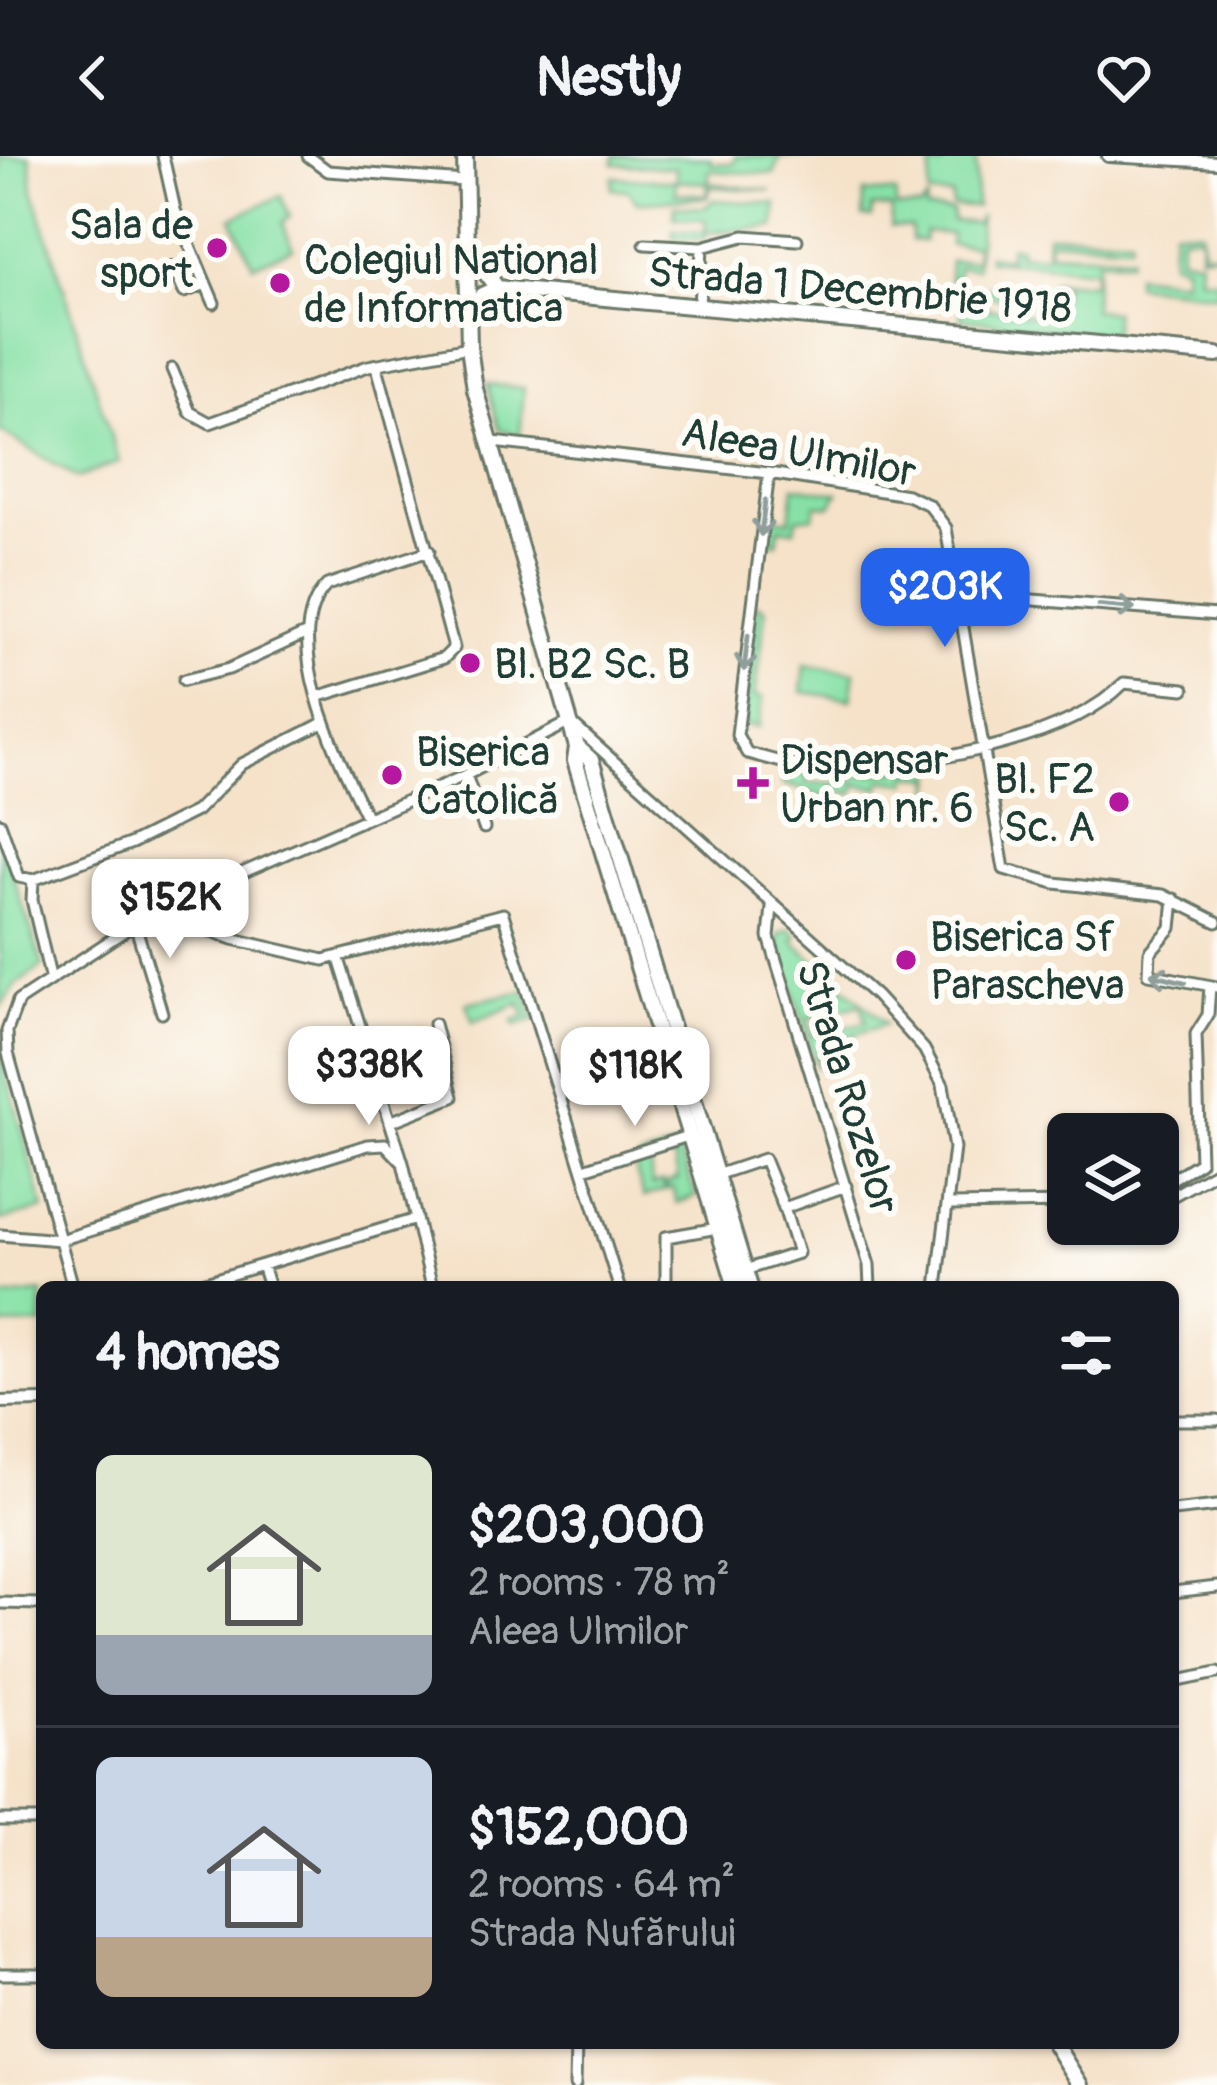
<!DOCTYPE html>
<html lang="en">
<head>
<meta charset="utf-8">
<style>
  :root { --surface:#171b24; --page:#242831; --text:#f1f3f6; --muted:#9ea1a6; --line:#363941; --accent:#2563eb }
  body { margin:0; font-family:Pangolin,sans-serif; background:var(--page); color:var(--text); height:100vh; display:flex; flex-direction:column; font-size:45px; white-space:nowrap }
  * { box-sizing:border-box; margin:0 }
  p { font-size:39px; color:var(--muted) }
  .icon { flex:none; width:66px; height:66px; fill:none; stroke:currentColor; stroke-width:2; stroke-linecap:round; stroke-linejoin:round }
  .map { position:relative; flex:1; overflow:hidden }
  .drawer { position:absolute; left:36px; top:1125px; width:1143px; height:768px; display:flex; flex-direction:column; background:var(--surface); border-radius:18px; box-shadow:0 3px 9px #0004 }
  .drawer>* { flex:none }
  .fabs { position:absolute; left:1047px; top:957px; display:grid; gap:24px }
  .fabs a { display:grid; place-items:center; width:132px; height:132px; border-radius:18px; background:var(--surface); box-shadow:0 3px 9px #0004; font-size:60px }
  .price { position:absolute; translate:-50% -102px; padding:0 27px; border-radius:24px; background:#fff; color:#222; font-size:39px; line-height:78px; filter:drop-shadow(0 3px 6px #0008) }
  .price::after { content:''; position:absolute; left:50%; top:72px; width:36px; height:27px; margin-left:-18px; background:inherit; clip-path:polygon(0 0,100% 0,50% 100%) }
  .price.current { background:var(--accent); color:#fff }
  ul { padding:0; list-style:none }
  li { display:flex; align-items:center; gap:36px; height:300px; padding:0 60px }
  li+li { border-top:3px solid var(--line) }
  li span { display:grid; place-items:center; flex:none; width:336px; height:240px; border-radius:18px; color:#555 }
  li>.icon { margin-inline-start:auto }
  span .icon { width:144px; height:144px; fill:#fffc; stroke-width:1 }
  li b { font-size:51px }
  h2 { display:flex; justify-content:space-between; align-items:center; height:144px; padding:0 60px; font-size:51px }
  header { display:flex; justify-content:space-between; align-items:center; height:156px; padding:0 60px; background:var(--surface); font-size:54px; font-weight:700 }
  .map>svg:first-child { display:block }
  .green { fill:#87e1a6; stroke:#538f6d; stroke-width:3; fill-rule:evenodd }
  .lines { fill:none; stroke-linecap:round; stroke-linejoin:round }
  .minor-casing { stroke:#6a7768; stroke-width:15 }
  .tertiary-casing { stroke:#6a7768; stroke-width:16 }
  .primary-casing { stroke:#6a7768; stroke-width:20 }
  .minor { stroke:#fff; stroke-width:9 }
  .tertiary { stroke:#fff; stroke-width:10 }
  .primary { stroke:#fff; stroke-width:14 }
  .oneway { stroke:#8f9e9a }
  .poi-dot { fill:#b5179e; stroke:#fdfcf7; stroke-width:4.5 }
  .labels { text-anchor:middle; stroke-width:12; stroke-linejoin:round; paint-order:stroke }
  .poi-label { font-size:42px; fill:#1f3d34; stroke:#fdfcf7; text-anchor:start }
  .street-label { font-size:42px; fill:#1f3d34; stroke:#fdfcf7 }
</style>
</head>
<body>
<header><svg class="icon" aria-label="back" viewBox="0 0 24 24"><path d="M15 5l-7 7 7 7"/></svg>Nestly<svg class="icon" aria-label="heart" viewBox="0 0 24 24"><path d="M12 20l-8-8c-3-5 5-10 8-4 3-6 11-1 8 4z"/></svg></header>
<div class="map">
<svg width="1217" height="1929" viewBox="0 0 1217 1929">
  <rect width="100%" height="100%" fill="#fdfcf7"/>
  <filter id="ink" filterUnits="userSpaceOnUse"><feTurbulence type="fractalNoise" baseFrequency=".00833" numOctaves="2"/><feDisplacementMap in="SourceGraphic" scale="24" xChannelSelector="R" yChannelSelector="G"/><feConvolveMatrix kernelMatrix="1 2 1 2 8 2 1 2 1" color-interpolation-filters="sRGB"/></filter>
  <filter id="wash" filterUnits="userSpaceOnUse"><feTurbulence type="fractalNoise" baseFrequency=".004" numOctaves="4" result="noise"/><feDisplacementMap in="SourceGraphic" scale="48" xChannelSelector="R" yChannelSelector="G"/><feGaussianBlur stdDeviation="2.7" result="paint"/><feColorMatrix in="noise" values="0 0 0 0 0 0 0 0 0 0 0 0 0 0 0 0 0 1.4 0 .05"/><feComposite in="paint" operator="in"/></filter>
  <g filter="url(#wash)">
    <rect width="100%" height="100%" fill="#f5e2c9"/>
    <!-- green -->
    <path class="green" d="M0 0H30L33 34 119 306 77 322 0 275Z
      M614 0 711 2 712 8 734 7 735 0H806L780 1 774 18 709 15V27L771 35 711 31 707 42C681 41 663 47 637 46L627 34 612 33 613 21 676 25 675 37 707 39 708 27 676 25V12L614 8Z
      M943 0H976V51L952 50V40L929 39 931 10H942Z
      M864 37H896V51L921 52 927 45 926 54 952 55V65L977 67 980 59 976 112 958 111 957 123H949L950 105 975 104 976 90 950 88 951 78 925 76 924 85 911 84V72L891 71 892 52 872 51V62L863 61Z
      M281 40 290 61 282 66 293 92 253 109 232 62Z
      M714 44 777 48 775 71 708 76 703 84 673 82V74L705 76 706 64 674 61 675 50 704 52Z
      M1173 73 1201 74 1203 95 1217 96 1200 98 1201 79H1181L1180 101 1200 103 1199 121 1217 123V138L1134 128 1135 118 1183 124 1184 109 1171 105Z
      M1047 78 1131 81 1130 88 1048 84V96L1130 100 1129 105 1097 104 1093 154 1114 156 1113 181 961 163 962 148 1041 160V148C1013 145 988 138 960 136L963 132H1014L1015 138 1062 141 1064 129 1051 125 1093 127 1094 114 988 104V99L1008 102 1010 90 1020 91 1017 98 1046 100Z
      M487 228 524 232 520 280 499 273Z
      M794 330 838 337 831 350 816 349 814 360 797 362 795 374 779 372 777 387 765 386 768 361 790 364Z
      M757 448 766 453 755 541 763 542 759 571 743 569Z
      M805 509 855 516 851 543 802 536Z
      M898 609 899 614 929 612 935 618 932 639V622L909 619 907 627 882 624 880 632 856 629 854 638 831 635 829 642 782 627 787 614 808 618 807 627H842L854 625 855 619 895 615Z
      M0 680 43 810 17 828 0 851Z
      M790 773 797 780 794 786 886 868 838 884 844 908 838 910 832 895 818 899 817 913 778 786 779 778ZM861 848 866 866 813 880 808 862Z
      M525 835 535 864 515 870 513 864 526 861 520 847 473 866 466 847Z
      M0 895 44 1053 0 1065Z
      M678 990 696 1040 677 1047 673 1032 668 1033 666 1027 678 1023 674 1001 650 1005 652 1029 663 1026 665 1034 644 1041 636 1016 640 1002Z
      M42 1137V1169L0 1170V1142Z"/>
  </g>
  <g filter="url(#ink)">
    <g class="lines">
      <!-- minor casing -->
      <g class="minor-casing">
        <path id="minor" d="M163 0 175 54 214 147
          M308 0 328 15 465 25
          M645 88 702 91 699 152
          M702 91 744 80 797 84
          M155 119 173 111 184 136 206 128
          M172 213 190 256 210 267 368 210 469 191
          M493 286 769 317 907 339 929 349 946 372 1004 713 1055 727 1163 739 1217 766
          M769 317 737 579 747 597C771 603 794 611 819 612 903 614 1064 589 1124 527L1184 533
          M959 438 1217 459
          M184 524 229 513 305 478
          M320 540 444 502 454 492 377 211
          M466 619 484 672
          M367 662C341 608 275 480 327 429L429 395
          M0 667 19 721 33 724
          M33 724 132 687 196 655 242 608 325 566
          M33 724 32 744 50 820
          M1174 743 1171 772 1150 796 1149 818 1217 831
          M772 751 769 781 869 1109 870 1131
          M155 755 233 783 324 804 503 758 619 1131
          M135 768 162 857
          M339 803 403 1007 432 1131
          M390 966 453 941 434 868
          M584 1013 691 979
          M716 1019 764 1003 784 1052 846 1030
          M1158 1032 1200 1006 1196 878 1208 859 1210 830
          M1158 1048 1217 1015
          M951 1049 1068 1047
          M0 1079 60 1084 368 989 385 988 403 1007
          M262 1109 269 1131
          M745 1114 798 1097 784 1052
          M73 1131 8 897 7 875 18 845 155 755 466 619 570 566 876 840 924 893 943 929 954 992 937 1131
          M189 1131 416 1063
          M666 1131V1081L718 1072
          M1173 1264H1217
          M1173 1355 1217 1350
          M1173 1436 1217 1431
          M0 1447 42 1448
          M1173 1526 1217 1517
          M0 1664H40
          M0 1818H42
          M575 1929 576 1887"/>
      </g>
      <!-- tertiary casing -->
      <g class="tertiary-casing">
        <path id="tertiary" d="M1108 0 1217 6
          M0 1246 42 1245"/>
      </g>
      <!-- primary casing -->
      <g class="primary-casing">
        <path id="primary" d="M465 0 469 191 475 233 577 591 575 605 736 1131
          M470 95 497 132
          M482 139 497 132 1217 199
          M577 591 591 604 750 1131
          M1054 1887 1080 1929"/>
      </g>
      <!-- minor -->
      <use href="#minor" class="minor"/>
      <!-- tertiary -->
      <use href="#tertiary" class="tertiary"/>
      <!-- primary -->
      <use href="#primary" class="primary"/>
    </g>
    <!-- one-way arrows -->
    <defs><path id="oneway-shaft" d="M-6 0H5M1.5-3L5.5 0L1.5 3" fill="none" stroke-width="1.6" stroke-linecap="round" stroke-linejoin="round" transform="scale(3)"/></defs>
    <g class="oneway">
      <use href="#oneway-shaft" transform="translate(763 362) rotate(97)"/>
      <use href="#oneway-shaft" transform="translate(1117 451) rotate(5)"/>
      <use href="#oneway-shaft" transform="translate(746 497) rotate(97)"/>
      <use href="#oneway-shaft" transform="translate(1168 822) rotate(-166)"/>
    </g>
  </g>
  <!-- markers -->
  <g class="poi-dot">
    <circle cx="217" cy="92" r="12"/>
    <circle cx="280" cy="127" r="12"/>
    <circle cx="470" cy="507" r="12"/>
    <circle cx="392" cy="619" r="12"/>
    <path d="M747 609h12v12h12v12h-12v12h-12v-12h-12v-12h12z"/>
    <circle cx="1119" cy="646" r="12"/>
    <circle cx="906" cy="804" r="12"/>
  </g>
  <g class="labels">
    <!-- poi labels -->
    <g class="poi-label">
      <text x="193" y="83" text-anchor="end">Sala de<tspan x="193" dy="48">sport</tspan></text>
      <text x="304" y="118">Colegiul National<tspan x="304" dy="48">de Informatica</tspan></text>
      <text x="494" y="522">Bl. B2 Sc. B</text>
      <text x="416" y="610">Biserica<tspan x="416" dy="48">Catolică</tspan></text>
      <text x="780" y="618">Dispensar<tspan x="780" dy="48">Urban nr. 6</tspan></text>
      <text x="1095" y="637" text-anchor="end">Bl. F2<tspan x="1095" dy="48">Sc. A</tspan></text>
      <text x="930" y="795">Biserica Sf<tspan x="930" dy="48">Parascheva</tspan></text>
    </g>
    <!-- street labels -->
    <g class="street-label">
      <text transform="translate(860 133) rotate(5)" y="15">Strada 1 Decembrie 1918</text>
      <text transform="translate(799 295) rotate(10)" y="15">Aleea Ulmilor</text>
      <text transform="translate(849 931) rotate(73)" y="15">Strada Rozelor</text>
    </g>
  </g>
</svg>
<div class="fabs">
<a><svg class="icon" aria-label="layers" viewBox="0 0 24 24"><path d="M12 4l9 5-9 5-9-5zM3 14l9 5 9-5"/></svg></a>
</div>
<b class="price current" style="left:945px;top:494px">$203K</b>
<b class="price" style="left:170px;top:805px">$152K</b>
<b class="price" style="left:369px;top:972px">$338K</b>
<b class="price" style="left:635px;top:973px">$118K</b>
<section class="drawer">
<h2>4 homes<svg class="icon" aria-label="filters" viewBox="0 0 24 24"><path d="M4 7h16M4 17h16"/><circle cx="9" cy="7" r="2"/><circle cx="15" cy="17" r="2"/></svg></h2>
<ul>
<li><span style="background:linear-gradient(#dfe7d0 75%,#9aa5b1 0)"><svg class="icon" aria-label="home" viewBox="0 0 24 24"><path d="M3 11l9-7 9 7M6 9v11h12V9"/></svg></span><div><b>$203,000</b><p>2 rooms · 78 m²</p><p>Aleea Ulmilor</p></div></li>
<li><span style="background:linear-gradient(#c9d6e8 75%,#b9a48a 0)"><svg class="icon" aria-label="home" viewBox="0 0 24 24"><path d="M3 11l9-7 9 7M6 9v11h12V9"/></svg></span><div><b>$152,000</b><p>2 rooms · 64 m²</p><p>Strada Nufărului</p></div></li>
</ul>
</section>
</div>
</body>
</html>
